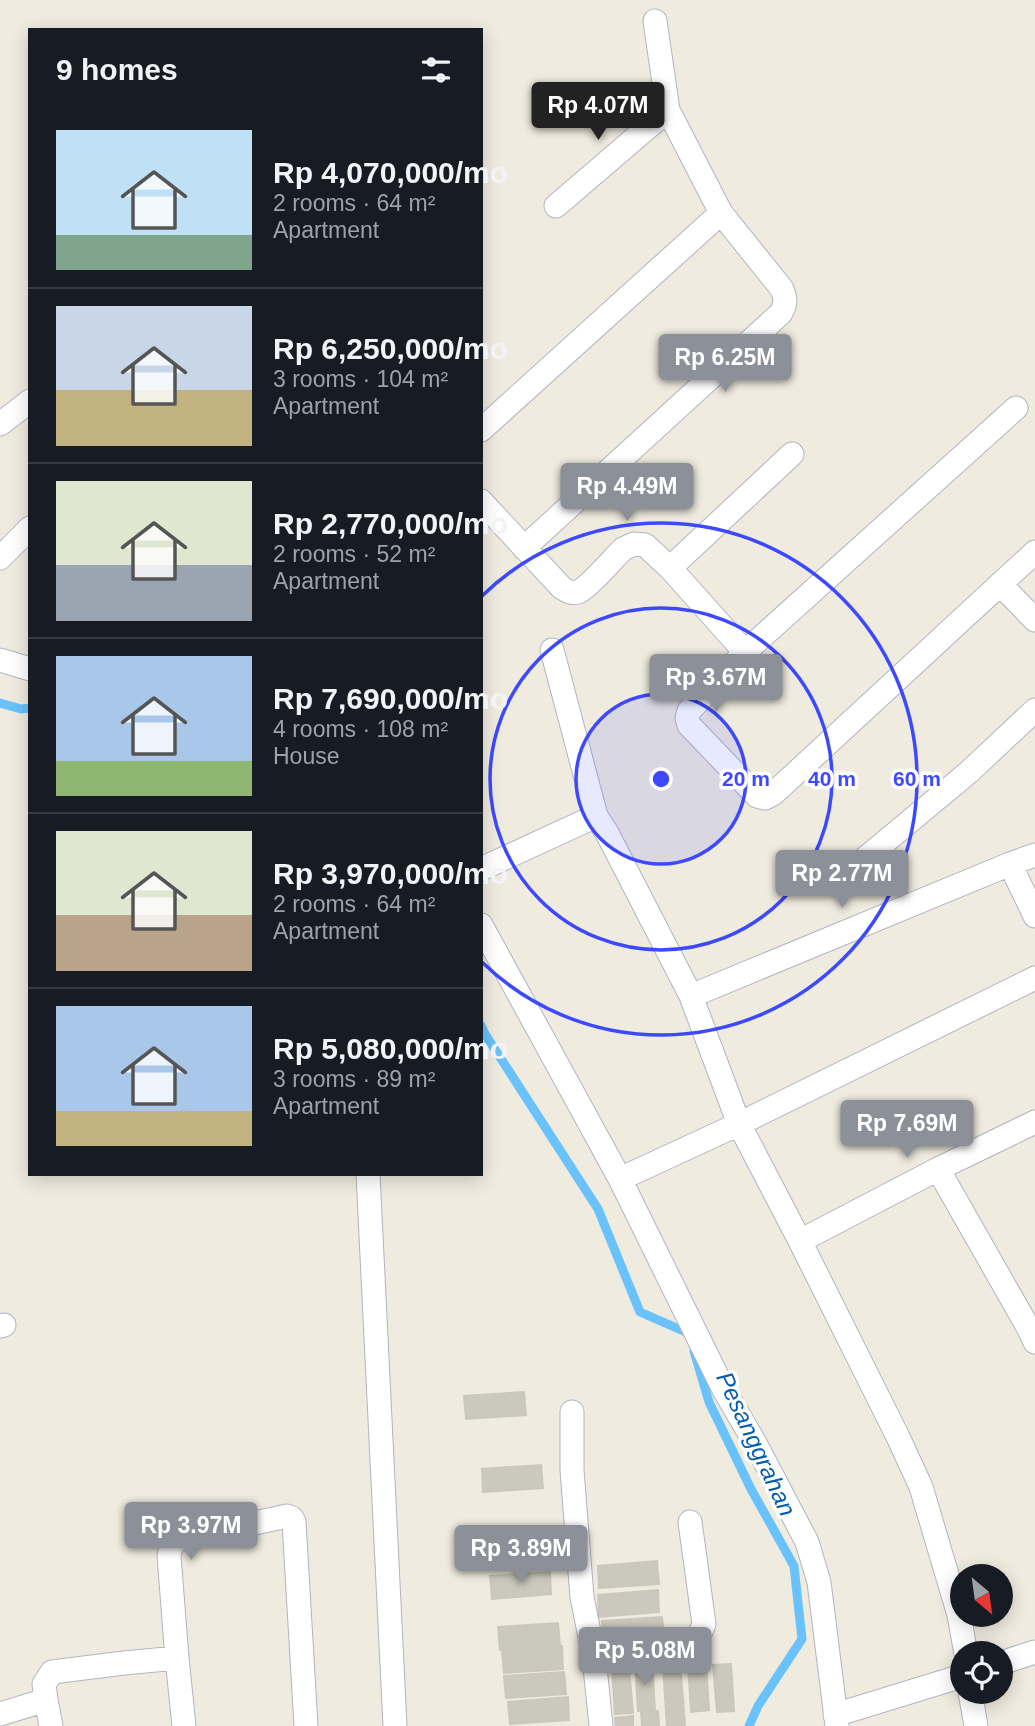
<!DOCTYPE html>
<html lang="en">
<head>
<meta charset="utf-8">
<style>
  :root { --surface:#171b24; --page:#242831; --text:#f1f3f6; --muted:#9ea1a6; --line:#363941; --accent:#8c9099 }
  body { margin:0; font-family:Helvetica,sans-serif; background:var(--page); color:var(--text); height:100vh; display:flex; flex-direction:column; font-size:26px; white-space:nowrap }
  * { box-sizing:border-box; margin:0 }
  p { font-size:23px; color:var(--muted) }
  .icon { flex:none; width:38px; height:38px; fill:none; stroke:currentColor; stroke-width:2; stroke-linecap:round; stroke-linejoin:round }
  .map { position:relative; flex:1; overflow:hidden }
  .drawer { position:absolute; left:28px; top:28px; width:455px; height:1148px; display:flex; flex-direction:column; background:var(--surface); border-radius:0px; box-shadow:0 4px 18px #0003 }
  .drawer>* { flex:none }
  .needle { width:46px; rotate:151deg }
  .buttons { position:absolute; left:950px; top:1564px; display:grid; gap:14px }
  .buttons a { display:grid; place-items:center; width:63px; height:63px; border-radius:50%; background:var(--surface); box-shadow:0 4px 18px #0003; font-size:35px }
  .price { position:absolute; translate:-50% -60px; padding:0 16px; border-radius:7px; background:var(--accent); color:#fff; font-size:23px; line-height:46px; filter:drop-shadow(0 2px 4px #0008) }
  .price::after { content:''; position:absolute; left:50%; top:42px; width:21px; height:16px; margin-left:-10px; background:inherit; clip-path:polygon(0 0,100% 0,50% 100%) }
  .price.current { background:#222; color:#fff }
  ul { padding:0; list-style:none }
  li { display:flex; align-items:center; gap:21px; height:175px; padding:0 28px }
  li+li { border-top:2px solid var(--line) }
  li span { display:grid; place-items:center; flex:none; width:196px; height:140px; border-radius:0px; color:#555 }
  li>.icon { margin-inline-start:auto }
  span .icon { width:84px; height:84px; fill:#fffc; stroke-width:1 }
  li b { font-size:30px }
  h2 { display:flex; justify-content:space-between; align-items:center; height:84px; padding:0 28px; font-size:30px }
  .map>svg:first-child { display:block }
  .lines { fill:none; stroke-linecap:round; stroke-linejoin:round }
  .stream { stroke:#69c2fb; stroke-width:9 }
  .building { fill:#cbc9bd; stroke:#ccc7b8; stroke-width:2 }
  .minor-casing { stroke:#b3b3c2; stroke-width:25 }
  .minor { stroke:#fff; stroke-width:23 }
  .ring { fill:none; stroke:#3d49ff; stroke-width:3.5 }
  .labels { text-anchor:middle; stroke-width:7; stroke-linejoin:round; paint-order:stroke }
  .water-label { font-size:24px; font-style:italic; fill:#005daf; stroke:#fff }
  .centre { fill:#3d49ff; stroke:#fff; stroke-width:3.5 }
  .ring-label { font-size:21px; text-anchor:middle; font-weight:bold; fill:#3d49ff; stroke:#fff; stroke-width:7; stroke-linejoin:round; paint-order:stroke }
</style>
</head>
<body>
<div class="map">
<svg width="1035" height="1726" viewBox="0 0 1035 1726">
  <rect width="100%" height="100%" fill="#f0ebdf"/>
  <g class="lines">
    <!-- stream -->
    <path class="stream" d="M0 703 21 709 30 708
      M481 1025 485 1034 598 1209 640 1312 688 1333 690 1337
      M694 1351 709 1402 751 1489 794 1566 802 1639 758 1706 749 1726"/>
  </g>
  <!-- building -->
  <path class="building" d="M524 1392 526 1415 466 1419 464 1396Z
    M541 1465 543 1488 483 1492 482 1469Z
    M657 1561 659 1584 599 1588 598 1566Z
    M550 1572 551 1594 492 1599 490 1576Z
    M658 1590 659 1612 599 1617 598 1595Z
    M662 1617 664 1639 604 1644 602 1621Z
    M558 1623 560 1645 500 1650 498 1627Z
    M562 1646 563 1669 504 1673 502 1650Z
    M652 1663 655 1710 638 1711 635 1664Z
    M680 1664 684 1711 666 1712 663 1665Z
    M706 1664 709 1710 691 1712 688 1665Z
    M731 1664 734 1711 717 1712 713 1665Z
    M629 1667 633 1713 615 1714 612 1668Z
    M564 1672 566 1694 506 1698 504 1676Z
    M568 1697 569 1720 510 1724 508 1702Z
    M658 1711 659 1726H642L641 1712Z
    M684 1713 685 1726H667L666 1714Z
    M633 1716V1726H616L615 1718Z"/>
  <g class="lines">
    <!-- minor casing -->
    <g class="minor-casing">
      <path id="minor" d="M556 206 668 110
        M1016 408 745 652 689 711 687 718 689 725 757 796 765 798 773 794 1035 552
        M0 424 30 401
        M481 430 721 213 668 110 655 21
        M481 501 562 588C567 591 572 594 578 592 588 588 614 558 623 549L634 544 645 545 670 568 745 652
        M524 548 781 313C786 304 786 299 782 289L721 213
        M0 558 30 528
        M670 568 792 454
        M1000 584 1035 620
        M552 650 596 816 607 833 691 996 739 1124 800 1241 898 1437 921 1487 959 1615 966 1654
        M0 660 30 669
        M1010 864 1035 916
        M481 869 596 816
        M844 876 969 772 1035 710
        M481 925 620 1179 724 1390 755 1443 807 1542 819 1582 837 1726
        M691 996 1010 864 1035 855
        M938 1169 1029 1329 1035 1342
        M368 1174 395 1726
        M620 1179 739 1124 1035 978
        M800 1241 938 1169 1035 1122
        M0 1326 4 1325
        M572 1412V1470L582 1597 594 1657 601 1726
        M594 1657 688 1644 699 1636 704 1624 690 1522
        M177 1658 169 1556 171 1547 177 1540 287 1516 292 1518 294 1522 306 1726
        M1001 1663 1035 1652
        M970 1692 976 1726
        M46 1700 51 1726
        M0 1714 46 1700 44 1684 52 1672 124 1663 177 1658 184 1726
        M835 1715 962 1676"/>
    </g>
    <!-- minor -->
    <use href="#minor" class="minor"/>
  </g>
  <!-- distance rings -->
  <circle cx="661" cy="779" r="85" fill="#3d49ff" fill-opacity=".12"/>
  <g class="ring">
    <circle cx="661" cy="779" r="85"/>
    <circle cx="661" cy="779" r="171"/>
    <path d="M482 596A256 256 0 1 1 482 962"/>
  </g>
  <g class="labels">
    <!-- water labels -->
    <g class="water-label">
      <text transform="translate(756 1444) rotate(65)" y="8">Pesanggrahan</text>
    </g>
  </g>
  <circle cx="661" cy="779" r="10" class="centre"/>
  <g class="ring-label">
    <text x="746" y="786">20 m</text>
    <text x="832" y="786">40 m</text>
    <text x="917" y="786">60 m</text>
  </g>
</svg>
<div class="buttons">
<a><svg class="needle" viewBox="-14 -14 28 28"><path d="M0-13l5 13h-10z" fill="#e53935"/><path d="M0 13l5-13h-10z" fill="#9ea1a6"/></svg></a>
<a><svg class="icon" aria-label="locate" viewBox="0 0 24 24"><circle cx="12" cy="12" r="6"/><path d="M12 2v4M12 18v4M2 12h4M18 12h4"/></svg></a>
</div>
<b class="price current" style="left:598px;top:142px">Rp 4.07M</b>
<b class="price" style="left:725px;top:394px">Rp 6.25M</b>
<b class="price" style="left:627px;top:523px">Rp 4.49M</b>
<b class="price" style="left:716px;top:714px">Rp 3.67M</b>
<b class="price" style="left:842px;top:910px">Rp 2.77M</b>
<b class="price" style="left:907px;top:1160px">Rp 7.69M</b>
<b class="price" style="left:191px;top:1562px">Rp 3.97M</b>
<b class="price" style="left:521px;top:1585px">Rp 3.89M</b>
<b class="price" style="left:645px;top:1687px">Rp 5.08M</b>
<section class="drawer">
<h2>9 homes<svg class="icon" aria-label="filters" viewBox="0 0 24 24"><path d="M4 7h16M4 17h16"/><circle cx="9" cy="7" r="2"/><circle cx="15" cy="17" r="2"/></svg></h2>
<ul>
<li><span style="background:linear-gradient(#bfe0f5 75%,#7fa58c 0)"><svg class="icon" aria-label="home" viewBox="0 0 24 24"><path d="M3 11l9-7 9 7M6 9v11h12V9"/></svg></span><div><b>Rp 4,070,000/mo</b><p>2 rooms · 64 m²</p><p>Apartment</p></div></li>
<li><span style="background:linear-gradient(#c9d6e8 60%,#c2b280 0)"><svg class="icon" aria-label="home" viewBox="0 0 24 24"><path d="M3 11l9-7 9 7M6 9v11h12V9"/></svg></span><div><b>Rp 6,250,000/mo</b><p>3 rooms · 104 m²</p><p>Apartment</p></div></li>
<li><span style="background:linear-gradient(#dfe7d0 60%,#9aa5b1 0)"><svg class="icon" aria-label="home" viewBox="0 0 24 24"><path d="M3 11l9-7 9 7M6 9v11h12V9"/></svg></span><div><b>Rp 2,770,000/mo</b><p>2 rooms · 52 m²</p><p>Apartment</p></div></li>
<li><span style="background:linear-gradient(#a9c7e8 75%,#8fb573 0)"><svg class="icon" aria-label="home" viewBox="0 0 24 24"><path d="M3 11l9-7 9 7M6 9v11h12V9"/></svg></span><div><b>Rp 7,690,000/mo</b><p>4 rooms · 108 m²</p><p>House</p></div></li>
<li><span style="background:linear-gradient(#dfe7d0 60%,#b9a48a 0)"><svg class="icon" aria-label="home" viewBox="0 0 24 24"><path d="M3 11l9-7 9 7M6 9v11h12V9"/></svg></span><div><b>Rp 3,970,000/mo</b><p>2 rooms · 64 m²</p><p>Apartment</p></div></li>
<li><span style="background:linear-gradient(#a9c7e8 75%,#c2b280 0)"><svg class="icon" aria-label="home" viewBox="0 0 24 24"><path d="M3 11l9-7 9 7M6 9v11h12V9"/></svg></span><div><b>Rp 5,080,000/mo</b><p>3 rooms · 89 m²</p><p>Apartment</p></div></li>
</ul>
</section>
</div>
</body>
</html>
